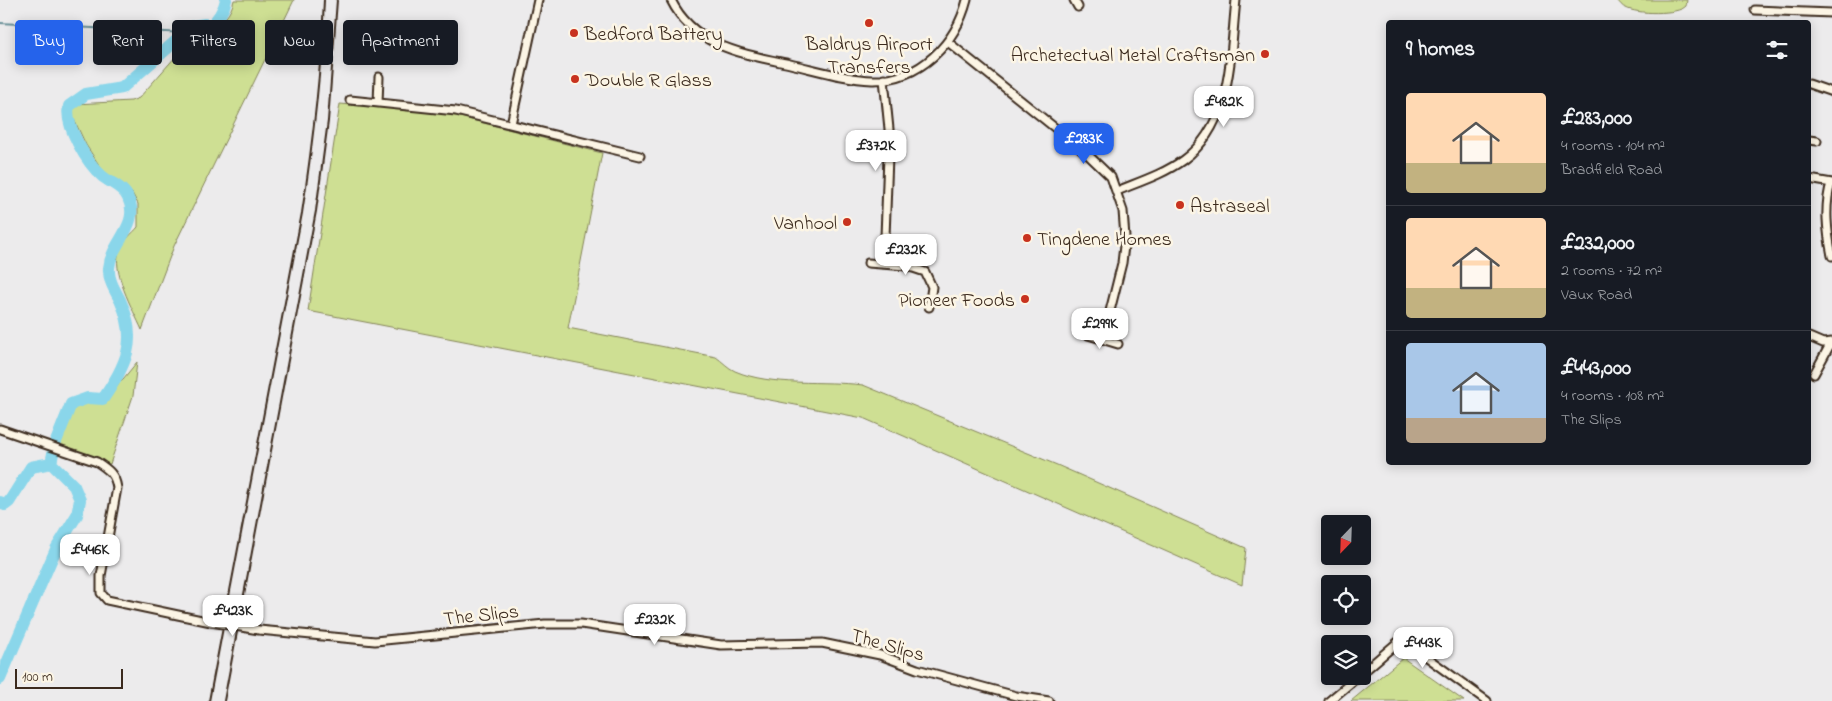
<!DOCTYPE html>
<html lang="en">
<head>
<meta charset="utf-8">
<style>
  :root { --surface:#171b24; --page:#20242c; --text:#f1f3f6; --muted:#9ea1a6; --line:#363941; --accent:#2563eb }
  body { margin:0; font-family:"Indie Flower",sans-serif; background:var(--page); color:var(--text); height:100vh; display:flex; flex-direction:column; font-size:19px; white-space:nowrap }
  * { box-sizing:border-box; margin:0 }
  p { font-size:16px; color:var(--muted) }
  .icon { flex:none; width:28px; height:28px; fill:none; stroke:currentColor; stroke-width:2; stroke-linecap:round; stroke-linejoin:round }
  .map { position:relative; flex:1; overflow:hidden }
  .side { position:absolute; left:1386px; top:20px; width:425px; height:445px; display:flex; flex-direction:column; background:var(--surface); border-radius:5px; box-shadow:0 2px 12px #0003 }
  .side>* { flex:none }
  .banner { position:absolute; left:15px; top:20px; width:475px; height:45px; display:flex; gap:10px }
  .needle { width:32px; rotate:203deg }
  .fabs { position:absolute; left:1321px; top:515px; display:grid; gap:10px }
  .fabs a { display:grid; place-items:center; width:50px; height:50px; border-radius:5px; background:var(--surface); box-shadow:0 2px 12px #0003; font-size:25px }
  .scale { position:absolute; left:15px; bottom:12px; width:108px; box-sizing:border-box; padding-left:5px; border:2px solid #3b2a1e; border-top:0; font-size:14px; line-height:18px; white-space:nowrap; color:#3b2a1e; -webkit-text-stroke:4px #fcf5e5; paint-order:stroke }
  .price { position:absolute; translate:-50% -42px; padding:0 11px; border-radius:10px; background:#fff; color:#222; font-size:16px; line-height:32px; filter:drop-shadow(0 1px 2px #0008) }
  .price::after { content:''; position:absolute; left:50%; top:30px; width:15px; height:11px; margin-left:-8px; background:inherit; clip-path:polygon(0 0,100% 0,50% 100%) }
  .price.selected { background:var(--accent); color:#fff }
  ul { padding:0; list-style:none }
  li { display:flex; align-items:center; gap:15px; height:125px; padding:0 20px }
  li+li { border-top:1px solid var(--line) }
  li span { display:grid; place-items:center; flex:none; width:140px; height:100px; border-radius:5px; color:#555 }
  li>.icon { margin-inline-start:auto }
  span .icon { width:60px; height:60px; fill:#fffc; stroke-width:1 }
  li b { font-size:21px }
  h2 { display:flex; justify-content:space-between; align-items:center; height:60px; padding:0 20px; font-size:21px }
  .pill { padding:0 18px; border-radius:5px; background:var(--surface); box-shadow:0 2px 12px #0003; font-size:18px; line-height:45px }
  .pill.selected { background:var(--accent); color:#fff }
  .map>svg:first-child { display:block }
  .green { fill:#cedf93; stroke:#848458 }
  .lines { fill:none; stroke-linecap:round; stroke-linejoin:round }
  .stream { stroke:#6a9198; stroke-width:2 }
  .river { stroke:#8ad6ea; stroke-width:12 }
  .minor-casing { stroke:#3b2a1e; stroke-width:11 }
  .minor { stroke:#fcf5e5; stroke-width:7 }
  .rail { stroke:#3b2a1e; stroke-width:2 }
  .minor-bridge-casing { stroke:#3b2a1e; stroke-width:11; stroke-linecap:butt }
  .minor-bridge { stroke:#fcf5e5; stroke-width:7 }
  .poi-dot { fill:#c8321e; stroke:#fcf5e5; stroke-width:2 }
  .labels { text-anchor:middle; stroke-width:5; stroke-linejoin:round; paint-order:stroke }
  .poi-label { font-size:20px; fill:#3b2a1e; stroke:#fcf5e5; text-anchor:start }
  .street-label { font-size:20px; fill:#3b2a1e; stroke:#fcf5e5 }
</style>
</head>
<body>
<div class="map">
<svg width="1832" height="701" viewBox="0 0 1832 701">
  <rect width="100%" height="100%" fill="#ecebec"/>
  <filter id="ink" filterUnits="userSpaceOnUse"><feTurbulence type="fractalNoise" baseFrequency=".02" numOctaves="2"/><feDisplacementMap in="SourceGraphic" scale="10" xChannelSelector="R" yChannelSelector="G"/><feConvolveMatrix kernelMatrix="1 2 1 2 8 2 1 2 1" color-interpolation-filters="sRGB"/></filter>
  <g filter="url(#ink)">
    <!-- green -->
    <path class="green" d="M234 0H294L174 246 142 330C133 309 110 271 120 248 124 240 133 233 138 227V204L132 193 103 171 86 145 72 115 75 104 131 101 139 98C152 84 164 69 177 55 195 37 229 28 234 0Z
      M1617 0H1687L1686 6C1678 15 1636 14 1626 8 1622 7 1620 3 1617 0Z
      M340 104 440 112 602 153 568 328 716 357C722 361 728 368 735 371 772 387 823 380 863 385L1057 465 1246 548 1242 585 863 418 308 311Z
      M137 362 133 396 110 464 58 444 72 407 87 399 105 401Z
      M1403 658 1464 701H1351Z"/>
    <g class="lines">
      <!-- stream -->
      <path class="stream" d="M0 23 184 33"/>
      <!-- river -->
      <path class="river" d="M0 502 5 505 9 502 31 467 51 463
        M0 679 56 549 77 515 80 500 74 486 51 463 55 444 71 404 88 398 103 399C126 364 139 341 120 300 115 290 108 280 109 268 111 242 141 225 128 198 124 187 110 183 102 176 87 163 64 125 69 106L86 94 122 88 193 26 205 24 209 27C217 21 224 10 226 0"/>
      <!-- minor casing -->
      <g class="minor-casing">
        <path id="minor" d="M671 0C694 47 744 54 790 64 817 70 845 79 872 80 920 81 956 43 967 0
          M1074 0 1078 7
          M1755 10 1832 13
          M948 42 1085 152 1111 177 1123 211 1125 237 1122 263 1103 339
          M1809 84 1832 92
          M350 100 456 111 640 156
          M378 103 379 77
          M511 124 538 0
          M1809 140 1817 141
          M1809 179 1832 183
          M1831 183C1824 207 1827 231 1832 256
          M1117 191C1139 182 1164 174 1183 160 1233 124 1230 54 1236 0
          M868 263 907 266 925 272 932 287 929 307
          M884 264 889 129 884 79
          M1088 335 1118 344
          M1809 337 1823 343 1832 342
          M1814 374 1831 343
          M0 429 97 462C109 470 115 474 117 488L101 576V593L107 600 211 622
          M259 630 375 641 545 624H581L721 645 822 643 880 655 917 669 1016 696 1049 701
          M1362 673 1398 642 1404 641 1487 701
          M1329 701 1359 676"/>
      </g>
      <!-- minor -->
      <use href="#minor" class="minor"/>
      <!-- rail -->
      <path class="rail" d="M209 701 302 213C313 142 321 71 324 0
        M224 701 316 211 328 121 337 0"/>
      <!-- minor-bridge casing -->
      <g class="minor-bridge-casing">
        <path id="minor-bridge" d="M211 622 259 630"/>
      </g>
      <!-- minor-bridge -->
      <use href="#minor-bridge" class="minor-bridge"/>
    </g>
  </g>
  <!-- markers -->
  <g class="poi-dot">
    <circle cx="869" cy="23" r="5"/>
    <circle cx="574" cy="33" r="5"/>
    <circle cx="1265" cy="54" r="5"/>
    <circle cx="575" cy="79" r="5"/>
    <circle cx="1180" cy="205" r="5"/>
    <circle cx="847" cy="222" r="5"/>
    <circle cx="1027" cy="238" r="5"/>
    <circle cx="1025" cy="299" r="5"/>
  </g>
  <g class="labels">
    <!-- poi labels -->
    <g class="poi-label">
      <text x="584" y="40">Bedford Battery</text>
      <text x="869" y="50" text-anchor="middle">Baldrys Airport<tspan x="869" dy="23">Transfers</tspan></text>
      <text x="1255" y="61" text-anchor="end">Archetectual Metal Craftsman</text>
      <text x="585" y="86">Double R Glass</text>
      <text x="1190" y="212">Astraseal</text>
      <text x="837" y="229" text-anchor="end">Vanhool</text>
      <text x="1037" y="245">Tingdene Homes</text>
      <text x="1015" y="306" text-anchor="end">Pioneer Foods</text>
    </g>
    <!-- street labels -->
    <g class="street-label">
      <text transform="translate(481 614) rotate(-6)" y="7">The Slips</text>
      <text transform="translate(888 644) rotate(16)" y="7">The Slips</text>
    </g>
  </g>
</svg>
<div class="fabs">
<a><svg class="needle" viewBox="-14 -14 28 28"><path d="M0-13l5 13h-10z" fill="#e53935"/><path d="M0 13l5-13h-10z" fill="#9ea1a6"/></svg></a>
<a><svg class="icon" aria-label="locate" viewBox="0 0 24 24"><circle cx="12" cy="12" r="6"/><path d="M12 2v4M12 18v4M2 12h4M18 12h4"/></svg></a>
<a><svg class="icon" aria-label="layers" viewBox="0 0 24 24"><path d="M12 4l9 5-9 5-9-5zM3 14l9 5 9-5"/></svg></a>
</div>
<div class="scale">100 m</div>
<b class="price" style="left:1224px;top:128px">£482K</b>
<b class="price selected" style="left:1084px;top:165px">£283K</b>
<b class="price" style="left:876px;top:172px">£372K</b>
<b class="price" style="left:906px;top:276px">£232K</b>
<b class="price" style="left:1100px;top:350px">£299K</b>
<b class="price" style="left:90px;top:576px">£446K</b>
<b class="price" style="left:233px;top:637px">£423K</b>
<b class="price" style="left:655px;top:646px">£232K</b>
<b class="price" style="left:1423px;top:669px">£443K</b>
<div class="banner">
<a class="pill selected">Buy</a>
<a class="pill">Rent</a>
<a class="pill">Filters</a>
<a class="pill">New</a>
<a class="pill">Apartment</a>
</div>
<section class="side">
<h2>9 homes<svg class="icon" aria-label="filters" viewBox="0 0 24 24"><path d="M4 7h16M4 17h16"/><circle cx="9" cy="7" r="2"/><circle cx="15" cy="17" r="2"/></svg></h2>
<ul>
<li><span style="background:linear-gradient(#ffd9b3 70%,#c2b280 0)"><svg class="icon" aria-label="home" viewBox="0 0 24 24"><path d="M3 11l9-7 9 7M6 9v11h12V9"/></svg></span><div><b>£283,000</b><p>4 rooms · 104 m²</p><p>Bradfield Road</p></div></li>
<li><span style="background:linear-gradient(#ffd9b3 70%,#c2b280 0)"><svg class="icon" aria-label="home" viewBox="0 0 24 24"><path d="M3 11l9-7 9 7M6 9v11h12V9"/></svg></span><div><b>£232,000</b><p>2 rooms · 72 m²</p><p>Vaux Road</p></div></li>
<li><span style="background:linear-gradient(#a9c7e8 75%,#b9a48a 0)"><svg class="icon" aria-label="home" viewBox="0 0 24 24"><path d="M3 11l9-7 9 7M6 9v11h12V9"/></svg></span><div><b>£443,000</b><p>4 rooms · 108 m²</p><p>The Slips</p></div></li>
</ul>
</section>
</div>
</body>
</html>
